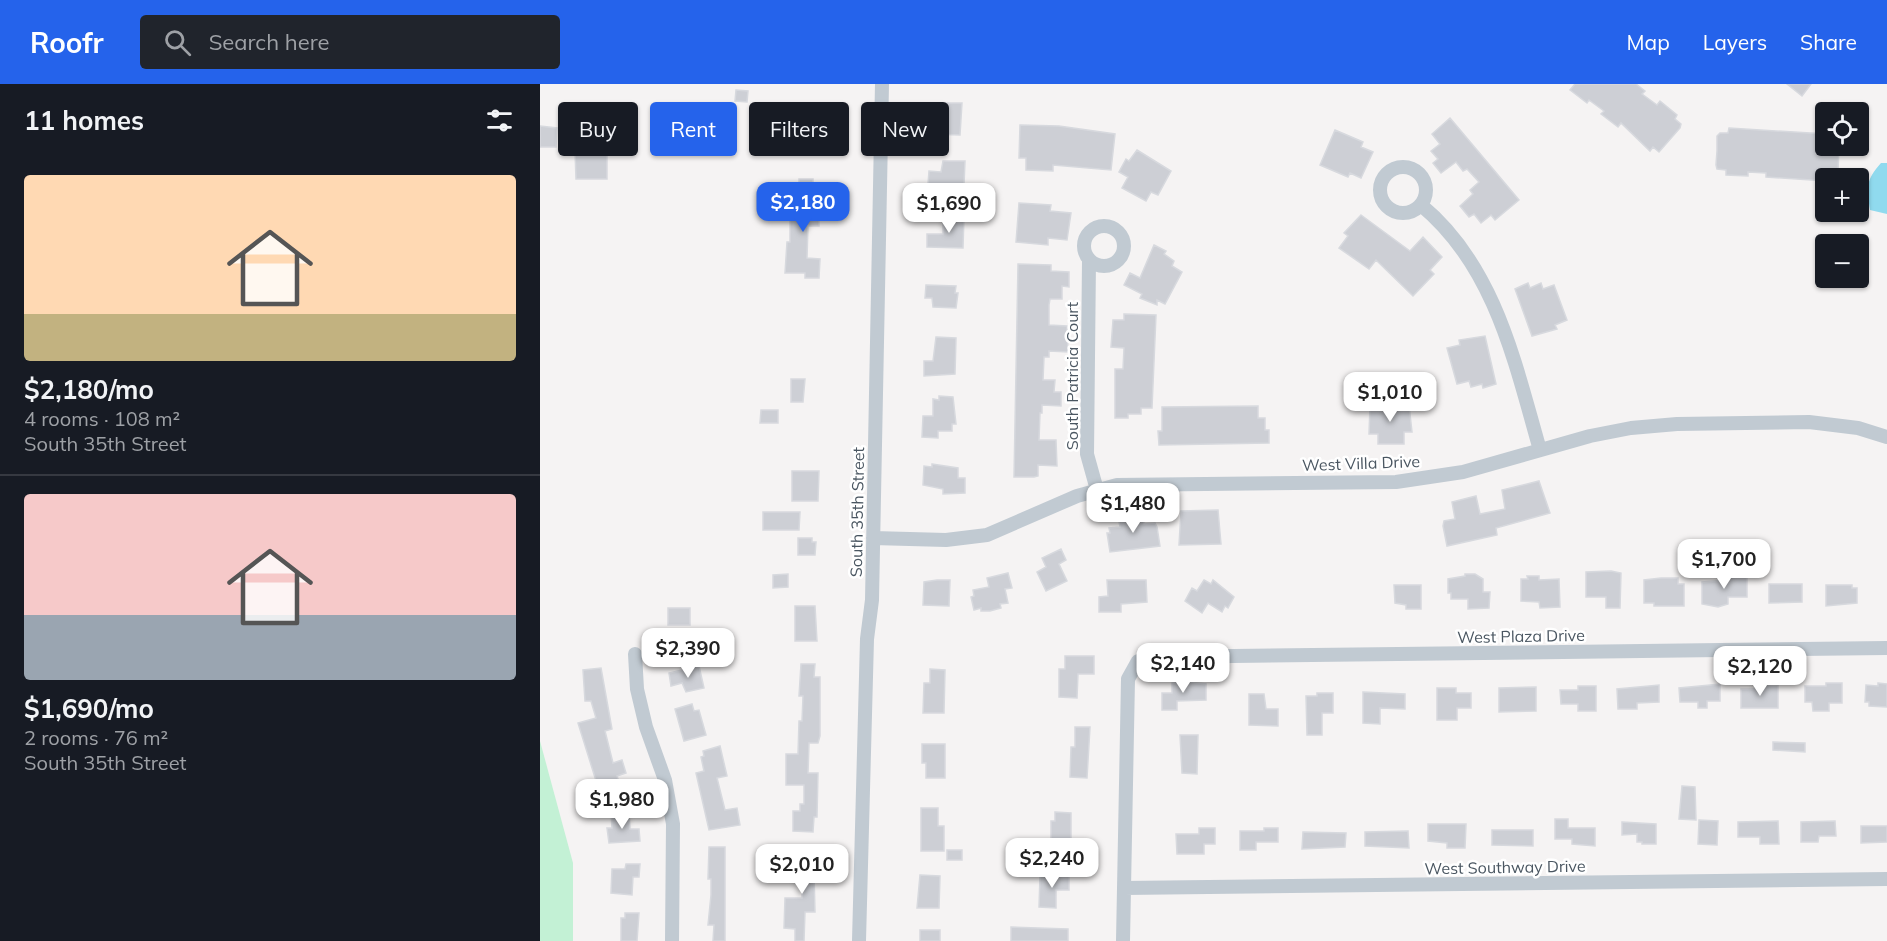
<!DOCTYPE html>
<html lang="en">
<head>
<meta charset="utf-8">
<style>
  :root { --surface:#171b24; --page:#20242c; --text:#f1f3f6; --muted:#9ea1a6; --line:#363941; --accent:#2563eb }
  body { margin:0; font-family:Mulish,sans-serif; background:var(--page); color:var(--text); height:100vh; display:flex; flex-direction:column; font-size:22px; white-space:nowrap }
  * { box-sizing:border-box; margin:0 }
  p { font-size:20px; color:var(--muted) }
  .icon { flex:none; width:33px; height:33px; fill:none; stroke:currentColor; stroke-width:2; stroke-linecap:round; stroke-linejoin:round }
  .map { position:relative; flex:1; overflow:hidden }
  .panel { display:flex; flex-direction:column; background:var(--surface); width:540px }
  .panel>* { flex:none }
  .guide { position:absolute; left:18px; top:18px; width:570px; height:54px; display:flex; gap:12px }
  .controls { position:absolute; left:1275px; top:18px; display:grid; gap:12px }
  .controls a { display:grid; place-items:center; width:54px; height:54px; border-radius:6px; background:var(--surface); box-shadow:0 2px 4px #0004; font-size:30px }
  .price { position:absolute; translate:-50% -51px; padding:0 14px; border-radius:12px; background:#fff; color:#222; font-size:20px; line-height:39px; filter:drop-shadow(0 2px 3px #0008) }
  .price::after { content:''; position:absolute; left:50%; top:36px; width:18px; height:14px; margin-left:-9px; background:inherit; clip-path:polygon(0 0,100% 0,50% 100%) }
  .price.selected { background:var(--accent); color:#fff }
  ul { padding:0; list-style:none }
  li { display:grid; align-content:center; gap:12px; height:318px; padding:0 24px }
  li+li { border-top:2px solid var(--line) }
  li span { display:grid; place-items:center; height:186px; border-radius:6px; color:#555 }
  li>.icon { margin-inline-start:auto }
  span .icon { width:108px; height:108px; fill:#fffc; stroke-width:1 }
  li b { font-size:26px }
  h2 { display:flex; justify-content:space-between; align-items:center; height:72px; padding:0 24px; font-size:26px }
  .chip { padding:0 21px; border-radius:6px; background:var(--surface); box-shadow:0 2px 4px #0004; font-size:21px; line-height:54px }
  .chip.selected { background:var(--accent); color:#fff }
  header { display:flex; align-items:center; gap:36px; box-sizing:border-box; height:84px; padding:0 30px; background:var(--accent); color:#fff }
  header strong { font-size:28px }
  nav { display:flex; gap:33px; margin-inline-start:auto; font-size:21px }
  .search { width:420px; height:54px; background:var(--page); display:flex; align-items:center; gap:15px; box-sizing:border-box; padding:0 21px; border-radius:6px; color:var(--muted); font-size:22px }
  main { display:flex; flex:1; min-height:0 }
  .map>svg:first-child { display:block }
  .green { fill:#c3f1d5 }
  .water { fill:#90daee }
  .building { fill:#cdcfd5; stroke:#d7d9de; stroke-width:1.5 }
  .lines { fill:none; stroke-linecap:round; stroke-linejoin:round }
  .street { stroke:#c1cad2; stroke-width:14 }
  .labels { text-anchor:middle; stroke-width:5; stroke-linejoin:round; paint-order:stroke }
  .street-label { font-size:16px; fill:#4a5661; stroke:#fff }
</style>
</head>
<body>
<header>
<strong>Roofr</strong>
<div class="search"><svg class="icon" aria-label="search" viewBox="0 0 24 24"><circle cx="10" cy="10" r="6"/><path d="M15 15l6 6"/></svg>Search here</div>
<nav><a>Map</a><a>Layers</a><a>Share</a></nav>
</header>
<main>
<section class="panel">
<h2>11 homes<svg class="icon" aria-label="filters" viewBox="0 0 24 24"><path d="M4 7h16M4 17h16"/><circle cx="9" cy="7" r="2"/><circle cx="15" cy="17" r="2"/></svg></h2>
<ul>
<li><span style="background:linear-gradient(#ffd9b3 75%,#c2b280 0)"><svg class="icon" aria-label="home" viewBox="0 0 24 24"><path d="M3 11l9-7 9 7M6 9v11h12V9"/></svg></span><div><b>$2,180/mo</b><p>4 rooms · 108 m²</p><p>South 35th Street</p></div></li>
<li><span style="background:linear-gradient(#f6c9c9 65%,#9aa5b1 0)"><svg class="icon" aria-label="home" viewBox="0 0 24 24"><path d="M3 11l9-7 9 7M6 9v11h12V9"/></svg></span><div><b>$1,690/mo</b><p>2 rooms · 76 m²</p><p>South 35th Street</p></div></li>
</ul>
</section>
<div class="map">
<svg width="1347" height="857" viewBox="0 0 1347 857">
  <rect width="100%" height="100%" fill="#f5f3f3"/>
  <!-- green -->
  <path class="green" d="M0 657 33 779V857H0Z"/>
  <!-- water -->
  <path class="water" d="M1341 79H1347V130L1330 126C1327 103 1325 97 1341 79Z"/>
  <!-- building -->
  <path class="building" d="M1035 0H1096L1105 7 1102 10 1117 21 1120 17 1137 31 1135 35 1141 40 1140 44 1119 68 1113 63 1110 67 1081 39 1078 43 1061 30 1064 27 1049 16 1047 19 1030 6Z
    M1247 0H1271L1262 12Z
    M196 6 208 7 207 18 195 17Z
    M402 19H422L420 51 391 50V36H399Z
    M910 34 979 116 955 136 951 131 941 139 934 130 929 133 920 122 933 110 930 106 939 98 927 85 923 87 916 78 901 89 893 79 898 75 891 67 900 60 892 50Z
    M223 39H239V54H253V70H227Z
    M480 41 519 42 575 50 571 86 513 81V87L486 86V74H479Z
    M0 42 17 44 16 63H0Z
    M1189 44 1286 50V62H1299L1298 88 1296 92 1288 91 1286 97 1226 93V89L1208 88V92L1186 91V86L1177 85 1176 81 1177 67V52L1180 49H1188Z
    M795 46 823 58 821 63 833 68 821 94 810 89 808 93 780 81Z
    M39 65H67V95H36L35 67Z
    M597 66 631 87 618 111 611 108 606 117 582 104 588 93 579 88 586 75 589 77Z
    M403 77H425L424 101 388 100 389 87 401 88Z
    M259 95H273V112H278L279 142H268L267 174 280 175 279 194H265V189H245L247 158H250V133H259Z
    M479 119 511 121 510 127 531 129 527 156 508 154V161L476 158Z
    M821 131 870 167 883 153 902 173 890 186 894 190 873 212 836 176 829 185 799 164 808 152 804 149Z
    M403 132H424L423 164 387 163V150H403Z
    M614 161 626 167 624 170 634 177 632 182 642 188 625 220 617 216V221L600 214 602 210 584 201 590 189 600 194Z
    M478 180 511 181V187L529 188V203L522 202V215H510L509 221V241L527 242 528 268 509 267V273H504L503 296H515L514 308H521V322L502 321V329H500L499 356H516L517 382 498 381V392L494 393H474Z
    M988 199 990 204 1001 199 1003 205 1014 201 1027 236 1015 241 1017 245 992 252 975 205Z
    M386 201 416 202 415 209H418L416 224 393 223 392 214H385Z
    M584 230 616 231 612 324H601V330H588V334H575V285H583L584 264 571 263 573 236H584Z
    M945 252 956 300 943 304 942 300 931 303 929 297 917 300 907 264 920 261 919 256Z
    M396 253 416 254 415 290 384 292V277H393Z
    M251 295H265L263 318H251Z
    M399 312 413 313 416 340H412V347H398V354L382 353 383 332H393V315L399 316Z
    M869 321 872 348H864V360H838V350H829L830 322Z
    M718 322V334H725V346H729V359L619 361 618 347H622V323Z
    M221 326H238V339H220Z
    M392 380 418 384V394H425V409L403 410V405L383 401 384 382 392 383Z
    M252 387H279L278 417H252Z
    M999 397 1010 429 956 444 957 451 907 462 903 442 904 437 915 435 912 418 936 412 940 430 965 425 962 406Z
    M678 426 681 460 639 461 641 427Z
    M223 428H260L259 446H223Z
    M603 429 604 440 615 439 617 443 620 462 570 468 567 449H570L569 444 580 443 578 432Z
    M258 454H272V458H276L275 471H258Z
    M521 465 526 476 519 480 527 497 506 507 497 488 506 483 502 474Z
    M1071 487 1081 489 1080 524H1066V513H1046V488Z
    M468 489 472 504 465 505 468 519 460 520 461 524 450 527H441V524L434 526 431 513 434 512 433 506 449 503 447 494Z
    M248 490V503L233 504V491Z
    M925 490H935L943 495V508H950L949 524 928 525V515H911V509H908V495L925 492Z
    M1189 491H1207V513H1188V520L1178 523 1162 520V498L1189 496Z
    M987 492H999V496L1019 495 1020 523 1000 524 999 518 981 517V495H988Z
    M1121 494H1138V500H1144V522H1114V519H1104V496Z
    M397 496H410L409 522 383 521 384 498Z
    M567 496H606L607 518 581 520V528H559V513L568 512Z
    M664 496 671 500 673 496 694 513 688 524 685 522 682 528 668 519 662 529 645 517 652 504 657 507Z
    M1229 500H1262V518L1229 519Z
    M854 501H881V525H866V521L855 519Z
    M1286 501H1312V504H1317V519L1286 522Z
    M255 522H275L277 557H255Z
    M128 524H150V541H128Z
    M525 572H554V590H538L537 614 519 613V585H525Z
    M261 580H275L274 593H280V652L278 659H269L268 689H278L277 733H274L273 748 253 747V727H260V720H264V701H246V670H258L259 637H262L263 612H259Z
    M159 582 164 604 146 608 142 599 131 602 129 589Z
    M61 584 72 645 65 647 73 679 82 676 86 689 77 692 83 710 62 716 38 639 56 634 51 617H45L43 586Z
    M390 585 405 586 404 629H383L384 599H390Z
    M650 598 666 600V616L637 617V626H622V609H632V599Z
    M1286 599H1302V619H1289V627H1273L1272 618H1265V602H1286Z
    M1338 599 1347 600V623L1329 622V618H1325L1326 601 1338 602Z
    M1180 600V617H1167V624H1158V618H1140L1139 604Z
    M1119 601V618L1097 619V625H1078L1077 605Z
    M1218 601H1238V624H1201V605H1213Z
    M1038 602H1056V627H1038V620H1021L1020 606H1038Z
    M996 603V627L959 628V604Z
    M897 604H916V609H931V624H917V636H897Z
    M823 608 865 610V625L840 624V640L823 639Z
    M777 609H793V629H782V651H767L766 612H777Z
    M709 610H724L726 625H738V642L709 641Z
    M152 620 154 627 159 626 166 651 144 657 135 625Z
    M535 643H550L547 694 530 693 531 663H535Z
    M640 651H658L657 690 642 689Z
    M1233 658 1265 659V668L1233 666Z
    M382 660H405V694H386V679H382Z
    M180 662 187 692 177 694 185 726 197 724 200 741 169 746 156 689 164 687 161 673 164 672 163 667Z
    M1142 702 1155 703 1156 736 1139 735Z
    M381 724H398V742H404V767H381Z
    M515 728 531 729V767L511 766V737H515Z
    M89 729 90 745H99L100 757 69 759 67 744H72L71 730Z
    M1015 735H1028V744H1055V762L1032 760V755H1015Z
    M1159 736 1178 737 1177 761 1158 760Z
    M1238 737 1239 760H1220V753H1198V738Z
    M1295 737 1296 752H1279L1278 758H1261V738Z
    M1082 738 1116 740V760H1102V758H1097V750L1082 751Z
    M888 740H926L925 764H907V759L888 757Z
    M1321 742H1347V758L1321 759Z
    M659 744H675V760H664V770H637L636 750H659Z
    M724 744H738V758H716V766H700V747H724Z
    M952 746H993V762L952 761Z
    M868 747 869 764 825 762V748Z
    M763 748 806 749 805 763 762 765Z
    M169 763H185V857H173L174 841H168L171 811V795H168Z
    M263 766 277 767 276 788H274L275 828H265L264 857H255V845L244 844 245 814H262V796H256L257 770 263 771Z
    M407 766H422V776H407Z
    M86 780H100L99 793H93L92 811 71 809 72 785H85Z
    M512 790H529V806H516V824L499 823 500 792H512Z
    M380 791 400 792 399 824H377Z
    M85 829H99L97 857H81V834H85Z
    M471 843 528 845V857H471Z
    M380 846H400V857H380Z"/>
  <g class="lines">
    <!-- street -->
    <path class="street" d="M840 106a23 23 0 1 1 46 0a23 23 0 1 1-46 0Z
      M881 121C955 182 975 279 1000 366
      M544 162a20 20 0 1 1 40 0a20 20 0 1 1-40 0Z
      M549 176 547 370 557 406
      M333 454 406 456 447 451 537 412 577 401 856 398 923 388 1050 352 1091 344 1137 340 1269 338 1318 344 1347 353
      M95 570 97 605 106 643 125 696 133 740 132 857
      M584 804 1347 795
      M319 857 327 555 332 516 342 0
      M583 857 588 595 598 577 616 573 1347 564"/>
  </g>
  <g class="labels">
    <!-- street labels -->
    <g class="street-label">
      <text transform="translate(532 292) rotate(-90)" y="6">South Patricia Court</text>
      <text transform="translate(821 379) rotate(-2)" y="6">West Villa Drive</text>
      <text transform="translate(317 428) rotate(-89)" y="6">South 35th Street</text>
      <text transform="translate(981 552) rotate(-1)" y="6">West Plaza Drive</text>
      <text transform="translate(965 783) rotate(-1)" y="6">West Southway Drive</text>
    </g>
  </g>
</svg>
<div class="controls">
<a><svg class="icon" aria-label="locate" viewBox="0 0 24 24"><circle cx="12" cy="12" r="6"/><path d="M12 2v4M12 18v4M2 12h4M18 12h4"/></svg></a>
<a>+</a>
<a>−</a>
</div>
<b class="price selected" style="left:263px;top:149px">$2,180</b>
<b class="price" style="left:409px;top:150px">$1,690</b>
<b class="price" style="left:850px;top:339px">$1,010</b>
<b class="price" style="left:593px;top:450px">$1,480</b>
<b class="price" style="left:1184px;top:506px">$1,700</b>
<b class="price" style="left:148px;top:595px">$2,390</b>
<b class="price" style="left:643px;top:610px">$2,140</b>
<b class="price" style="left:1220px;top:613px">$2,120</b>
<b class="price" style="left:82px;top:746px">$1,980</b>
<b class="price" style="left:512px;top:805px">$2,240</b>
<b class="price" style="left:262px;top:811px">$2,010</b>
<div class="guide">
<a class="chip">Buy</a>
<a class="chip selected">Rent</a>
<a class="chip">Filters</a>
<a class="chip">New</a>
</div>
</div>
</main>
</body>
</html>
